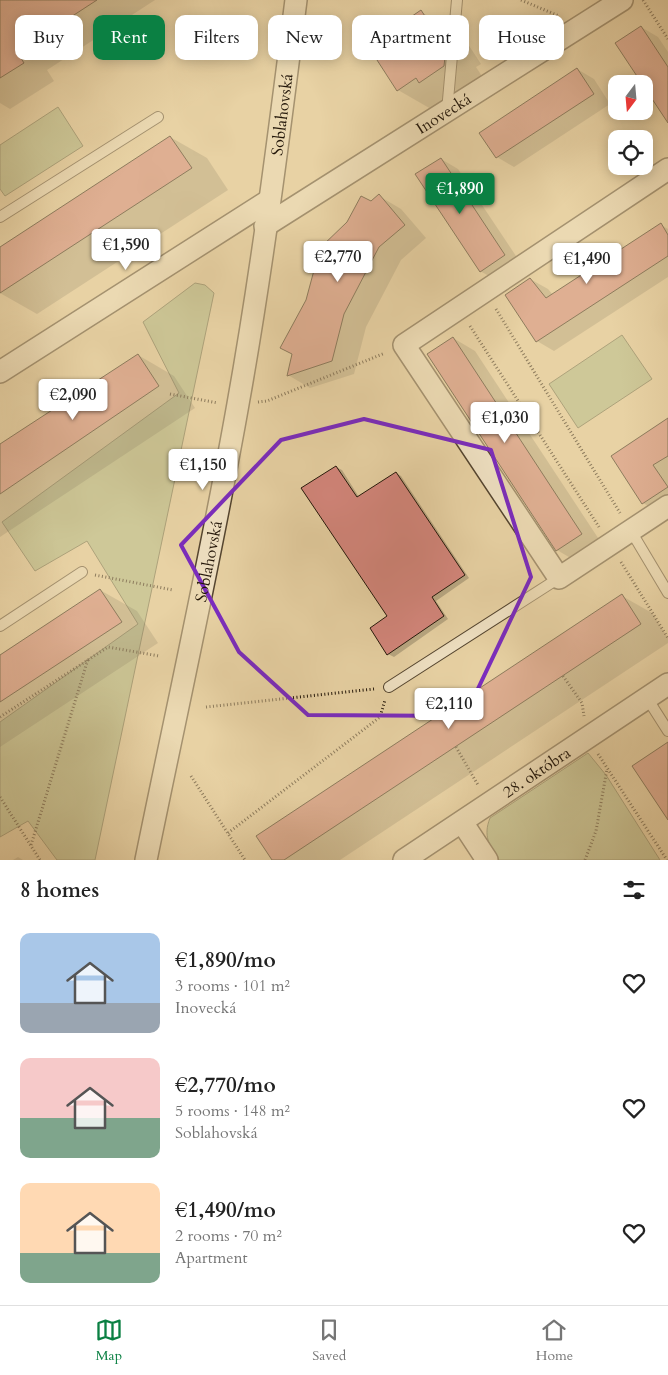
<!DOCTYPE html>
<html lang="en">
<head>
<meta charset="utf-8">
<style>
  :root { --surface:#fff; --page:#f6f6f6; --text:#222; --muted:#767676; --line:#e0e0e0; --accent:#0b8043 }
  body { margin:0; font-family:Cardo,serif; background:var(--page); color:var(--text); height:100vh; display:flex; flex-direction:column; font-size:19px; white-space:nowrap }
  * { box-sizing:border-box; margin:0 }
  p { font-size:16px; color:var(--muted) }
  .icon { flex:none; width:28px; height:28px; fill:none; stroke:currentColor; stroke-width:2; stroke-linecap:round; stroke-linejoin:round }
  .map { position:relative; height:860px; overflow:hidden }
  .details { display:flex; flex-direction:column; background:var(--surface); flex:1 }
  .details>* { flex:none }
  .guide { position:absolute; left:15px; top:15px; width:639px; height:45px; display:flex; gap:10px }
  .needle { width:32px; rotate:196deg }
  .buttons { position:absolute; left:608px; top:75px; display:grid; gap:10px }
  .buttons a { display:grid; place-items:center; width:45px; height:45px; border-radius:10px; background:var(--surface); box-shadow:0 2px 12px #0003; font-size:25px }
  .price { position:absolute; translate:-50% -42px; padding:0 11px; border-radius:5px; background:#fff; color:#222; font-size:16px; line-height:32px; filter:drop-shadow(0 1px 2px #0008) }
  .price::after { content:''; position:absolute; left:50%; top:30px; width:15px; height:11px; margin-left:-8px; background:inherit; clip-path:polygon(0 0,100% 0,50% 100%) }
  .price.selected { background:var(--accent); color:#fff }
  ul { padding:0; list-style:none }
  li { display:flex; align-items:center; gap:15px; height:125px; padding:0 20px }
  li span { display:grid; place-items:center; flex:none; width:140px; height:100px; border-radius:10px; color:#555 }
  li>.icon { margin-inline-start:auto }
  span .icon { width:60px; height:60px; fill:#fffc; stroke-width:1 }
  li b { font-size:21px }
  h2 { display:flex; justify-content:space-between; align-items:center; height:60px; padding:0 20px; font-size:21px }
  .chip { padding:0 18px; border-radius:10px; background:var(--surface); box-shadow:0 2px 12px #0003; font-size:18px; line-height:45px }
  .chip.selected { background:var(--accent); color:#fff }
  .tab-bar { display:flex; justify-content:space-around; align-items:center; height:70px; border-top:1px solid var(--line); background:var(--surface); font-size:14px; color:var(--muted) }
  .tab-bar a { display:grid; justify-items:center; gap:2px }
  .tab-bar .selected { color:var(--accent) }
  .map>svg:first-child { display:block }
  .green { fill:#afbd8b; stroke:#686a4a }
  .shadow { fill:#0003 }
  .building { fill:#d4867c; stroke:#221609 }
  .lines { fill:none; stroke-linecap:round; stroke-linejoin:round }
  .lane-casing { stroke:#544530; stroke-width:12 }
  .street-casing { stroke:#544530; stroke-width:24 }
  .path { stroke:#221609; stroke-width:3; stroke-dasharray:1 2.5; stroke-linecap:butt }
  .lane { stroke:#f0e2c4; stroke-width:10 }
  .street { stroke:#f0e2c4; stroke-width:21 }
  .marked { fill:none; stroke:#7b2cbf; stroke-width:4; stroke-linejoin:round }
  .labels { text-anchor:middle; stroke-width:4.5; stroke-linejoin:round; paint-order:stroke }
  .street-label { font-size:16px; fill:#221609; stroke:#f0e2c4 }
</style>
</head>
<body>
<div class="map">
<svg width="668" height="860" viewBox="0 0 668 860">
  <rect width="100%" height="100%" fill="#e8d2a4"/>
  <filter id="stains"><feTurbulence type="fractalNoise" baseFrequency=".004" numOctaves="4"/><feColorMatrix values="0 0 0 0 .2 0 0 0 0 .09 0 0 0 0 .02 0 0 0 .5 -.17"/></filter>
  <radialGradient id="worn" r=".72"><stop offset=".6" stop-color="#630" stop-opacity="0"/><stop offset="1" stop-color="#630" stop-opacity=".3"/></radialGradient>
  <!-- green -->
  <path class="green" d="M58 107 83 146 5 196 0 189V145Z
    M195 283 205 285 214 293 95 860H57L28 821 0 837V722L138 624 87 541 35 571 2 522 179 393 143 322Z
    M622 335 652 379 578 428 549 384Z
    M588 753 606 775 660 860H499C489 845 483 836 490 818Z"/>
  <!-- shadow -->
  <path class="shadow" d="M3 0H155L47 70 54 81 10 109 0 103V2Z
    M421 12 462 35 481 64 476 67 485 81 438 113 398 90 383 57 399 20 404 23Z
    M641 27 658 37 668 52V121Z
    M577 69 594 79 610 104 514 167 497 157Z
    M170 137 207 158 228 190 37 314 0 293V248Z
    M441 159 458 169 522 265 498 281 480 271Z
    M379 196 401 209 426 238 401 260 366 327 354 374 310 388 288 375 318 255 328 240Z
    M661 225 668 229V277L554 351 537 341 530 279 548 289 553 295Z
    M453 338 475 351 604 547 579 563 557 550Z
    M138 355 174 376 195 408 0 537V446Z
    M668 420V508L660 513 643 503 612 457Z
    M336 467 342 470 359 497 396 473 401 476 469 578 436 601 448 619 394 657 388 654 389 617Z
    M100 590 137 611 158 643 0 747V656Z
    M622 596 652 613 668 638V643L340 860H273Z
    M18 857 23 860H13Z"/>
  <!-- building -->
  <path class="building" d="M0 0H97L17 52 24 63 0 78Z
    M421 10 441 41 436 44 445 57 444 66 419 83 416 78 397 91 377 60 382 57 369 38 399 18 402 23Z
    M641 26 668 67V123L615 43Z
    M577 68 594 94 496 158 479 133Z
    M170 136 192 168 0 293V247Z
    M441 158 505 255 480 272 415 174Z
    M379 194 405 225 379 247 344 314 332 361 287 376 292 354 280 348 306 300 320 248 347 222 361 196 371 201Z
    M661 223 668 235V256L536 342 505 295 530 278 546 298Z
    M453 337 582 534 556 551 427 354Z
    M138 354 159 386 0 494V444Z
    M668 418V456L653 465 668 487 642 504 611 456Z
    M336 466 357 497 396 472 465 575 432 597 444 616 387 655 370 628 387 616 301 488Z
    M100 589 122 622 0 702V655Z
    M622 594 641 624 284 860H272L256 836Z
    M668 742V820L632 766Z"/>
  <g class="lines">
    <!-- lane casing -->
    <g class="lane-casing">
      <path id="lane" d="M447 111 457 0
        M0 217 158 117
        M631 531 668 593
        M0 626 82 572
        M389 687 559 578
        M647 698 668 731"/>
    </g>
    <!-- street casing -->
    <g class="street-casing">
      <g id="street">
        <path d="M668 169 404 345 559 578 668 506"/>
        <path id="s1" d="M265 226 622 0"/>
        <path d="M0 372 268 201"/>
        <path d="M462 822 487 860"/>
        <path id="s2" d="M146 860C177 708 211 557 238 404 262 270 279 135 296 0"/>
        <path id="s3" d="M404 860 668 684"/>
      </g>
    </g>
    <!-- path -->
    <path class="path" d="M521 0 559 16
      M643 0 668 39
      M496 309 620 513
      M470 326 599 527
      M170 394 218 403
      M258 402 267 401 385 353
      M621 562 668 638
      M95 575 173 590
      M563 676 582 703 584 716
      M206 707 374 689
      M0 717 108 647 159 656
      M456 747 478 785
      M598 754 667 860
      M191 776 245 860
      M0 797 40 860
      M228 833 380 717 385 700
      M31 845 88 659
      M585 860 596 831 607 769"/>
    <!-- lane -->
    <use href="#lane" class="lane"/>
    <!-- street -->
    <use href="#street" class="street"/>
  </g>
  <!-- marked area -->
  <path d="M0 0H668V860H0ZM364 419 491 450 531 577 465 716 308 715 239 652 181 545 281 440Z" fill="#e8d2a4" fill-opacity=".55" fill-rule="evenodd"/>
  <path class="marked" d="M364 419 491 450 531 577 465 716 308 715 239 652 181 545 281 440Z"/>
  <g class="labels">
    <!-- street labels -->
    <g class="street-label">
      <text dy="6" stroke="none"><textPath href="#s1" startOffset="211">Inovecká</textPath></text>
      <text dy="6" stroke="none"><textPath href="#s2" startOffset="758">Soblahovská</textPath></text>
      <text dy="6" stroke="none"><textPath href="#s2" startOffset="305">Soblahovská</textPath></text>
      <text dy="6" stroke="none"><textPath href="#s3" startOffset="159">28. októbra</textPath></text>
    </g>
  </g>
  <rect width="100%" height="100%" filter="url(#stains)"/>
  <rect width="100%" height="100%" fill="url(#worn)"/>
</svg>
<div class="buttons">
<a><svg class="needle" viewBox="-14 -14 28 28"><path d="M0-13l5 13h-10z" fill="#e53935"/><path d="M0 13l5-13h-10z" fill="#767676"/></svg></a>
<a><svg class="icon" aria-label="locate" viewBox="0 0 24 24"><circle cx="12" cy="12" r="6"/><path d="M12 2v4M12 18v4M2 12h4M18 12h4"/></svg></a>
</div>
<b class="price selected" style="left:460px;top:215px">€1,890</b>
<b class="price" style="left:126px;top:271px">€1,590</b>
<b class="price" style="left:338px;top:283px">€2,770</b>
<b class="price" style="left:587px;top:285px">€1,490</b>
<b class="price" style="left:73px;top:421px">€2,090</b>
<b class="price" style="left:505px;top:444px">€1,030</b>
<b class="price" style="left:203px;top:491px">€1,150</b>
<b class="price" style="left:449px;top:730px">€2,110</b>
<div class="guide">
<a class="chip">Buy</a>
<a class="chip selected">Rent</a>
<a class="chip">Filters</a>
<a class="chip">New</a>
<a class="chip">Apartment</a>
<a class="chip">House</a>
</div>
</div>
<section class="details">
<h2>8 homes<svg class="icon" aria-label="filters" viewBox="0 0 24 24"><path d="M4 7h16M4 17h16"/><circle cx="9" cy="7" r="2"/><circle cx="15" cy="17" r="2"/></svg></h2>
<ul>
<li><span style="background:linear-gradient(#a9c7e8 70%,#9aa5b1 0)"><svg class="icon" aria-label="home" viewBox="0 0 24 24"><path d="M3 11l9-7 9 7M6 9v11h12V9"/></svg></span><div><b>€1,890/mo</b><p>3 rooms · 101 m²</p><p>Inovecká</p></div><svg class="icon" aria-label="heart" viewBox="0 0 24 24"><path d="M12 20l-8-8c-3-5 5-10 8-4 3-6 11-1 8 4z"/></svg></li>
<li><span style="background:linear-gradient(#f6c9c9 60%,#7fa58c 0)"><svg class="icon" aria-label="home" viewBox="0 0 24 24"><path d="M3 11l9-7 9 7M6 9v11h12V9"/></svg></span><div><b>€2,770/mo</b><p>5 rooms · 148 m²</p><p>Soblahovská</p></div><svg class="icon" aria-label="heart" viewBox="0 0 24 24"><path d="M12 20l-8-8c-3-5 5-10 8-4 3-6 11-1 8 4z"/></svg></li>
<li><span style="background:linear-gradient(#ffd9b3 70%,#7fa58c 0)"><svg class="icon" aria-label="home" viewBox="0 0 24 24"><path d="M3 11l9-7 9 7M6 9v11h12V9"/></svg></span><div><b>€1,490/mo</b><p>2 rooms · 70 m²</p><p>Apartment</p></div><svg class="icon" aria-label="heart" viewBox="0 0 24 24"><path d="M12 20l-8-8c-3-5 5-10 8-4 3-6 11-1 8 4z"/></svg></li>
</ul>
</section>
<nav class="tab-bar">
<a class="selected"><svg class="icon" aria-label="map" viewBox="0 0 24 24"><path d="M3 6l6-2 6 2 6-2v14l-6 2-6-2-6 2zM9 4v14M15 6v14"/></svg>Map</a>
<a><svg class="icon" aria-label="saved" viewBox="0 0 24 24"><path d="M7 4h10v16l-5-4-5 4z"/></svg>Saved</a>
<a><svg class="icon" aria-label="home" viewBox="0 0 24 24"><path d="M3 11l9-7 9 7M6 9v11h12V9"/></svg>Home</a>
</nav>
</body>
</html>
